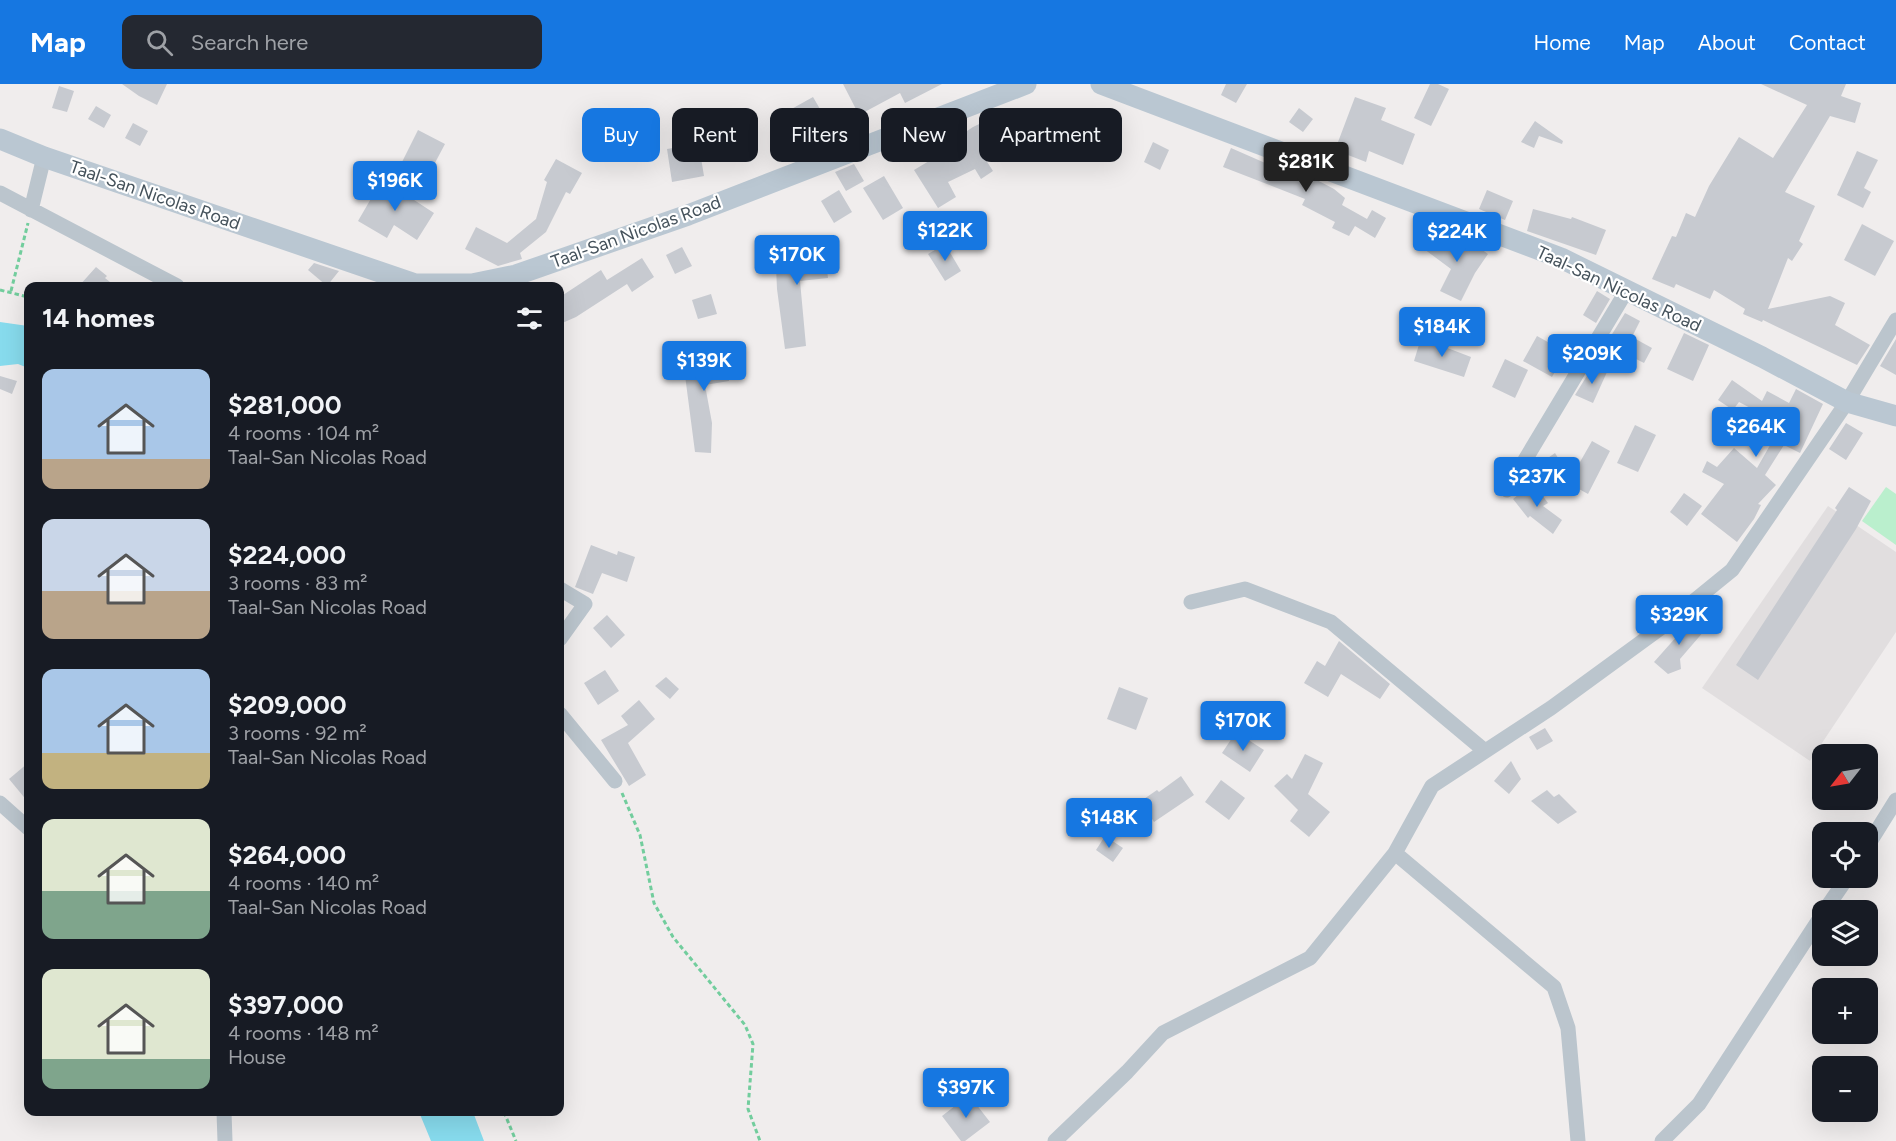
<!DOCTYPE html>
<html lang="en">
<head>
<meta charset="utf-8">
<style>
  :root { --surface:#171b24; --page:#242831; --text:#f1f3f6; --muted:#9ea1a6; --accent:#1677e1 }
  body { margin:0; font-family:Figtree,sans-serif; background:var(--page); color:var(--text); height:100vh; display:flex; flex-direction:column; font-size:22px; white-space:nowrap }
  * { box-sizing:border-box; margin:0 }
  p { font-size:20px; color:var(--muted) }
  .icon { flex:none; width:33px; height:33px; fill:none; stroke:currentColor; stroke-width:2; stroke-linecap:round; stroke-linejoin:round }
  .map { position:relative; flex:1; overflow:hidden }
  .side { position:absolute; left:24px; top:198px; width:540px; height:834px; display:flex; flex-direction:column; background:var(--surface); border-radius:12px; box-shadow:0 6px 24px #0002 }
  .side>* { flex:none }
  .guide { position:absolute; left:582px; top:24px; width:570px; height:54px; display:flex; gap:12px }
  .needle { width:39px; rotate:239deg }
  .tools { position:absolute; left:1812px; top:660px; display:grid; gap:12px }
  .tools a { display:grid; place-items:center; width:66px; height:66px; border-radius:12px; background:var(--surface); box-shadow:0 6px 24px #0002; font-size:30px }
  .price { position:absolute; translate:-50% -51px; padding:0 14px; border-radius:6px; background:var(--accent); color:#fff; font-size:20px; line-height:39px; filter:drop-shadow(0 2px 3px #0008) }
  .price::after { content:''; position:absolute; left:50%; top:36px; width:18px; height:14px; margin-left:-9px; background:inherit; clip-path:polygon(0 0,100% 0,50% 100%) }
  .price.on { background:#222; color:#fff }
  ul { padding:0; list-style:none }
  li { display:flex; align-items:center; gap:18px; height:150px; padding:0 18px }
  li span { display:grid; place-items:center; flex:none; width:168px; height:120px; border-radius:12px; color:#555 }
  li>.icon { margin-inline-start:auto }
  span .icon { width:72px; height:72px; fill:#fffc; stroke-width:1 }
  li b { font-size:26px }
  h2 { display:flex; justify-content:space-between; align-items:center; height:72px; padding:0 18px; font-size:26px }
  .tag { padding:0 21px; border-radius:12px; background:var(--surface); box-shadow:0 6px 24px #0002; font-size:21px; line-height:54px }
  .tag.on { background:var(--accent); color:#fff }
  header { display:flex; align-items:center; gap:36px; box-sizing:border-box; height:84px; padding:0 30px; background:var(--accent); color:#fff }
  header strong { font-size:28px }
  nav { display:flex; gap:33px; margin-inline-start:auto; font-size:21px }
  .search { width:420px; height:54px; background:var(--page); display:flex; align-items:center; gap:15px; box-sizing:border-box; padding:0 21px; border-radius:12px; color:var(--muted); font-size:22px }
  .map>svg:first-child { display:block }
  .education { fill:#e1dedf }
  .green { fill:#baefcd }
  .water { fill:#87dbed }
  .building { fill:#c7cad0 }
  .lines { fill:none; stroke-linecap:round; stroke-linejoin:round }
  .path { stroke:#72cd9d; stroke-width:3; stroke-dasharray:4.5 3; stroke-linecap:butt }
  .street { stroke:#bbc5cd; stroke-width:15 }
  .secondary { stroke:#bac7d2; stroke-width:21 }
  .labels { text-anchor:middle; stroke-width:4.5; stroke-linejoin:round; paint-order:stroke }
  .street-label { font-size:18px; fill:#45525b; stroke:#fff }
</style>
</head>
<body>
<header>
<strong>Map</strong>
<div class="search"><svg class="icon" aria-label="search" viewBox="0 0 24 24"><circle cx="10" cy="10" r="6"/><path d="M15 15l6 6"/></svg>Search here</div>
<nav><a>Home</a><a>Map</a><a>About</a><a>Contact</a></nav>
</header>
<div class="map">
<svg width="1896" height="1057" viewBox="0 0 1896 1057">
  <rect width="100%" height="100%" fill="#f0eded"/>
  <!-- education -->
  <path class="education" d="M1828 422 1896 468V548L1810 677 1702 604Z"/>
  <!-- green -->
  <path class="green" d="M1886 403 1896 410V461L1862 437Z"/>
  <!-- water -->
  <path class="water" d="M0 238 28 242V284L18 280 0 282Z
    M419 1028H473L484 1057H431Z"/>
  <!-- building -->
  <path class="building" d="M122 0H167L157 21 139 12Z
    M843 0H942L905 19 900 9 859 31Z
    M1226 0H1247L1236 19 1221 11Z
    M1430 0H1438L1449 5 1431 42 1414 34Z
    M1761 0H1846L1841 12 1861 19 1855 39 1830 32 1785 108 1815 122 1799 157 1803 160 1792 177 1788 174 1768 225 1830 212 1845 219 1835 241 1870 261 1857 281 1763 236 1762 238 1743 230 1745 225 1714 206 1710 215 1676 200 1674 204 1652 195 1672 152 1676 153 1686 129 1695 133 1709 102 1739 53 1773 74 1807 21Z
    M59 2 74 7 67 28 52 24Z
    M813 13 827 37 793 56 779 32Z
    M1355 13 1386 24 1381 36 1415 50 1403 81 1369 67 1366 78 1335 66Z
    M96 22 111 31 104 44 88 35Z
    M1299 24 1313 35 1303 48 1289 38Z
    M1010 25 1023 46 1009 54 1007 50 980 67 993 87 981 95 975 85 948 98 956 113 938 124 914 86 939 71 938 69 960 58 958 53 973 43Z
    M1087 31 1097 47 1074 60 1065 45Z
    M1535 37 1563 57 1562 60 1539 52 1534 64 1521 58Z
    M133 39 148 47 140 62 125 54Z
    M739 39 743 68 701 74 704 92 672 98 667 65 718 57 716 42Z
    M418 46 445 60 428 92 402 78Z
    M1153 58 1169 66 1160 86 1144 78Z
    M1231 64 1274 83 1315 95 1334 105 1345 114 1342 121 1367 135 1372 126 1386 134 1375 154 1355 142 1349 152 1332 144 1335 138 1302 121 1305 115 1223 83Z
    M1857 67 1878 76 1864 104 1871 108 1863 124 1837 111Z
    M556 75 582 89 570 110 566 108 546 148 520 169 522 175 498 182 465 165 476 143 507 159 536 135 547 98 544 96Z
    M854 80 864 97 846 107 835 88Z
    M884 92 903 124 883 136 863 104Z
    M383 94 412 111 411 114 434 129 417 156 394 141 387 154 358 137Z
    M839 106 852 128 834 139 821 117Z
    M1487 106 1513 117 1505 136 1479 125Z
    M1533 125 1571 135 1572 133 1606 146 1596 171 1527 147Z
    M1862 140 1894 157 1875 192 1844 176Z
    M1436 147 1461 165 1467 155 1488 170 1475 189 1461 217 1440 207 1451 185 1424 165Z
    M824 159 828 194 800 197 806 262 785 265 777 205 775 161 799 160V162Z
    M945 160 961 187 945 197 928 170Z
    M682 163 692 182 675 190 666 171Z
    M642 174 654 193 632 208 627 200 576 233 560 240V213L601 186 607 196Z
    M314 179 339 187 327 202 308 186Z
    M96 183 107 192 105 194 115 202H79Z
    M1597 207 1610 215 1596 239 1583 231Z
    M711 210 717 230 698 235 692 216Z
    M1625 229 1640 237 1632 253 1652 264 1644 279 1606 260Z
    M1684 249 1709 261 1693 297 1667 285Z
    M1537 252 1566 268 1552 293 1523 277Z
    M1421 254 1471 273 1464 293 1414 277Z
    M1896 255V291L1880 282Z
    M724 259 729 297 705 301 712 339 711 369 695 368 683 276 707 273 705 262Z
    M1505 275 1528 286 1515 314 1492 303Z
    M1593 282 1607 288 1593 319 1575 311Z
    M0 292 17 297 12 310 0 305Z
    M1732 296 1762 317 1767 307 1789 319 1796 305 1823 320 1800 369 1784 361 1765 391 1776 401 1758 420 1761 421 1754 435 1737 458 1701 430 1724 400 1702 388 1707 377 1717 383 1734 364 1757 384 1773 356 1769 354 1777 338 1739 318 1733 326 1718 316Z
    M1846 339 1863 349 1846 376 1829 365Z
    M1635 341 1656 351 1638 388 1617 379Z
    M1592 357 1610 367 1588 410 1568 399Z
    M1555 369 1563 382 1552 389 1545 376Z
    M1533 399 1548 419 1543 422 1562 436 1553 450 1530 432 1528 434 1513 415Z
    M1849 403 1871 417 1856 445 1758 596 1736 581 1837 426 1835 424Z
    M1684 409 1702 422 1687 442 1670 428Z
    M591 461 617 471 618 467 635 473 627 498 602 489 593 510 575 503Z
    M607 531 625 551 611 564 593 544Z
    M1689 533 1705 546 1680 575 1681 585 1668 590 1654 578 1678 551 1674 548Z
    M1339 557 1390 600 1380 615 1341 590 1328 613 1304 599 1317 577 1325 582Z
    M605 586 619 607 598 621 584 599Z
    M666 593 679 605 670 615 655 602Z
    M1119 603 1148 614 1136 646 1107 635Z
    M639 616 655 635 628 659 646 691 629 702 601 656 628 641 621 632Z
    M1545 644 1553 657 1537 666 1529 653Z
    M1236 648 1264 666 1250 688 1222 669Z
    M1305 670 1323 679 1308 710 1330 728 1309 753 1290 737 1298 726 1274 702 1287 690 1292 695Z
    M1511 677 1521 695 1509 710 1494 697Z
    M28 679V718L9 695Z
    M1181 692 1194 711 1154 738 1141 717 1157 706 1159 708Z
    M1221 696 1245 714 1229 736 1205 718Z
    M1547 706 1554 713 1559 710 1577 728 1558 740 1531 717Z
    M1105 752 1123 764 1113 778 1096 766Z
    M969 1011 990 1038 965 1057H961L942 1032Z"/>
  <g class="lines">
    <!-- path -->
    <path class="path" d="M0 206 28 213
      M11 207 28 139
      M622 709 640 751 654 819 673 853 745 941 753 960 748 1025 760 1057
      M504 1028 516 1057"/>
    <!-- street -->
    <path class="street" d="M0 109 177 202
      M31 126 44 73
      M1507 406 1627 206
      M560 505 585 520 560 555
      M1191 518 1245 505 1331 538 1485 667
      M560 630 615 697
      M0 719 28 744
      M1868 761 1896 716
      M1395 769 1554 903 1568 944 1578 1057
      M1825 826 1847 794
      M224 1028 225 1057
      M1055 1057 1127 988 1163 949 1310 874 1395 769 1432 702 1551 624 1662 543 1732 486 1847 318 1896 236
      M1662 1057 1699 1020 1822 831"/>
    <!-- secondary -->
    <path class="secondary" d="M1101 0 1561 174 1762 273 1847 318 1896 332
      M0 55 44 73 415 200H472L516 191 688 131 1026 0"/>
  </g>
  <g class="labels">
    <!-- street labels -->
    <g class="street-label">
      <text transform="translate(155 111) rotate(19)" y="6">Taal-San Nicolas Road</text>
      <text transform="translate(636 148) rotate(-20)" y="6">Taal-San Nicolas Road</text>
      <text transform="translate(1619 205) rotate(25)" y="6">Taal-San Nicolas Road</text>
    </g>
  </g>
</svg>
<div class="tools">
<a><svg class="needle" viewBox="-14 -14 28 28"><path d="M0-13l5 13h-10z" fill="#e53935"/><path d="M0 13l5-13h-10z" fill="#9ea1a6"/></svg></a>
<a><svg class="icon" aria-label="locate" viewBox="0 0 24 24"><circle cx="12" cy="12" r="6"/><path d="M12 2v4M12 18v4M2 12h4M18 12h4"/></svg></a>
<a><svg class="icon" aria-label="layers" viewBox="0 0 24 24"><path d="M12 4l9 5-9 5-9-5zM3 14l9 5 9-5"/></svg></a>
<a>+</a>
<a>−</a>
</div>
<b class="price on" style="left:1306px;top:109px">$281K</b>
<b class="price" style="left:395px;top:128px">$196K</b>
<b class="price" style="left:945px;top:178px">$122K</b>
<b class="price" style="left:1457px;top:179px">$224K</b>
<b class="price" style="left:797px;top:202px">$170K</b>
<b class="price" style="left:1442px;top:274px">$184K</b>
<b class="price" style="left:1592px;top:301px">$209K</b>
<b class="price" style="left:704px;top:308px">$139K</b>
<b class="price" style="left:1756px;top:374px">$264K</b>
<b class="price" style="left:1537px;top:424px">$237K</b>
<b class="price" style="left:1679px;top:562px">$329K</b>
<b class="price" style="left:1243px;top:668px">$170K</b>
<b class="price" style="left:1109px;top:765px">$148K</b>
<b class="price" style="left:966px;top:1035px">$397K</b>
<div class="guide">
<a class="tag on">Buy</a>
<a class="tag">Rent</a>
<a class="tag">Filters</a>
<a class="tag">New</a>
<a class="tag">Apartment</a>
</div>
<section class="side">
<h2>14 homes<svg class="icon" aria-label="filters" viewBox="0 0 24 24"><path d="M4 7h16M4 17h16"/><circle cx="9" cy="7" r="2"/><circle cx="15" cy="17" r="2"/></svg></h2>
<ul>
<li><span style="background:linear-gradient(#a9c7e8 75%,#b9a48a 0)"><svg class="icon" aria-label="home" viewBox="0 0 24 24"><path d="M3 11l9-7 9 7M6 9v11h12V9"/></svg></span><div><b>$281,000</b><p>4 rooms · 104 m²</p><p>Taal-San Nicolas Road</p></div></li>
<li><span style="background:linear-gradient(#c9d6e8 60%,#b9a48a 0)"><svg class="icon" aria-label="home" viewBox="0 0 24 24"><path d="M3 11l9-7 9 7M6 9v11h12V9"/></svg></span><div><b>$224,000</b><p>3 rooms · 83 m²</p><p>Taal-San Nicolas Road</p></div></li>
<li><span style="background:linear-gradient(#a9c7e8 70%,#c2b280 0)"><svg class="icon" aria-label="home" viewBox="0 0 24 24"><path d="M3 11l9-7 9 7M6 9v11h12V9"/></svg></span><div><b>$209,000</b><p>3 rooms · 92 m²</p><p>Taal-San Nicolas Road</p></div></li>
<li><span style="background:linear-gradient(#dfe7d0 60%,#7fa58c 0)"><svg class="icon" aria-label="home" viewBox="0 0 24 24"><path d="M3 11l9-7 9 7M6 9v11h12V9"/></svg></span><div><b>$264,000</b><p>4 rooms · 140 m²</p><p>Taal-San Nicolas Road</p></div></li>
<li><span style="background:linear-gradient(#dfe7d0 75%,#7fa58c 0)"><svg class="icon" aria-label="home" viewBox="0 0 24 24"><path d="M3 11l9-7 9 7M6 9v11h12V9"/></svg></span><div><b>$397,000</b><p>4 rooms · 148 m²</p><p>House</p></div></li>
</ul>
</section>
</div>
</body>
</html>
